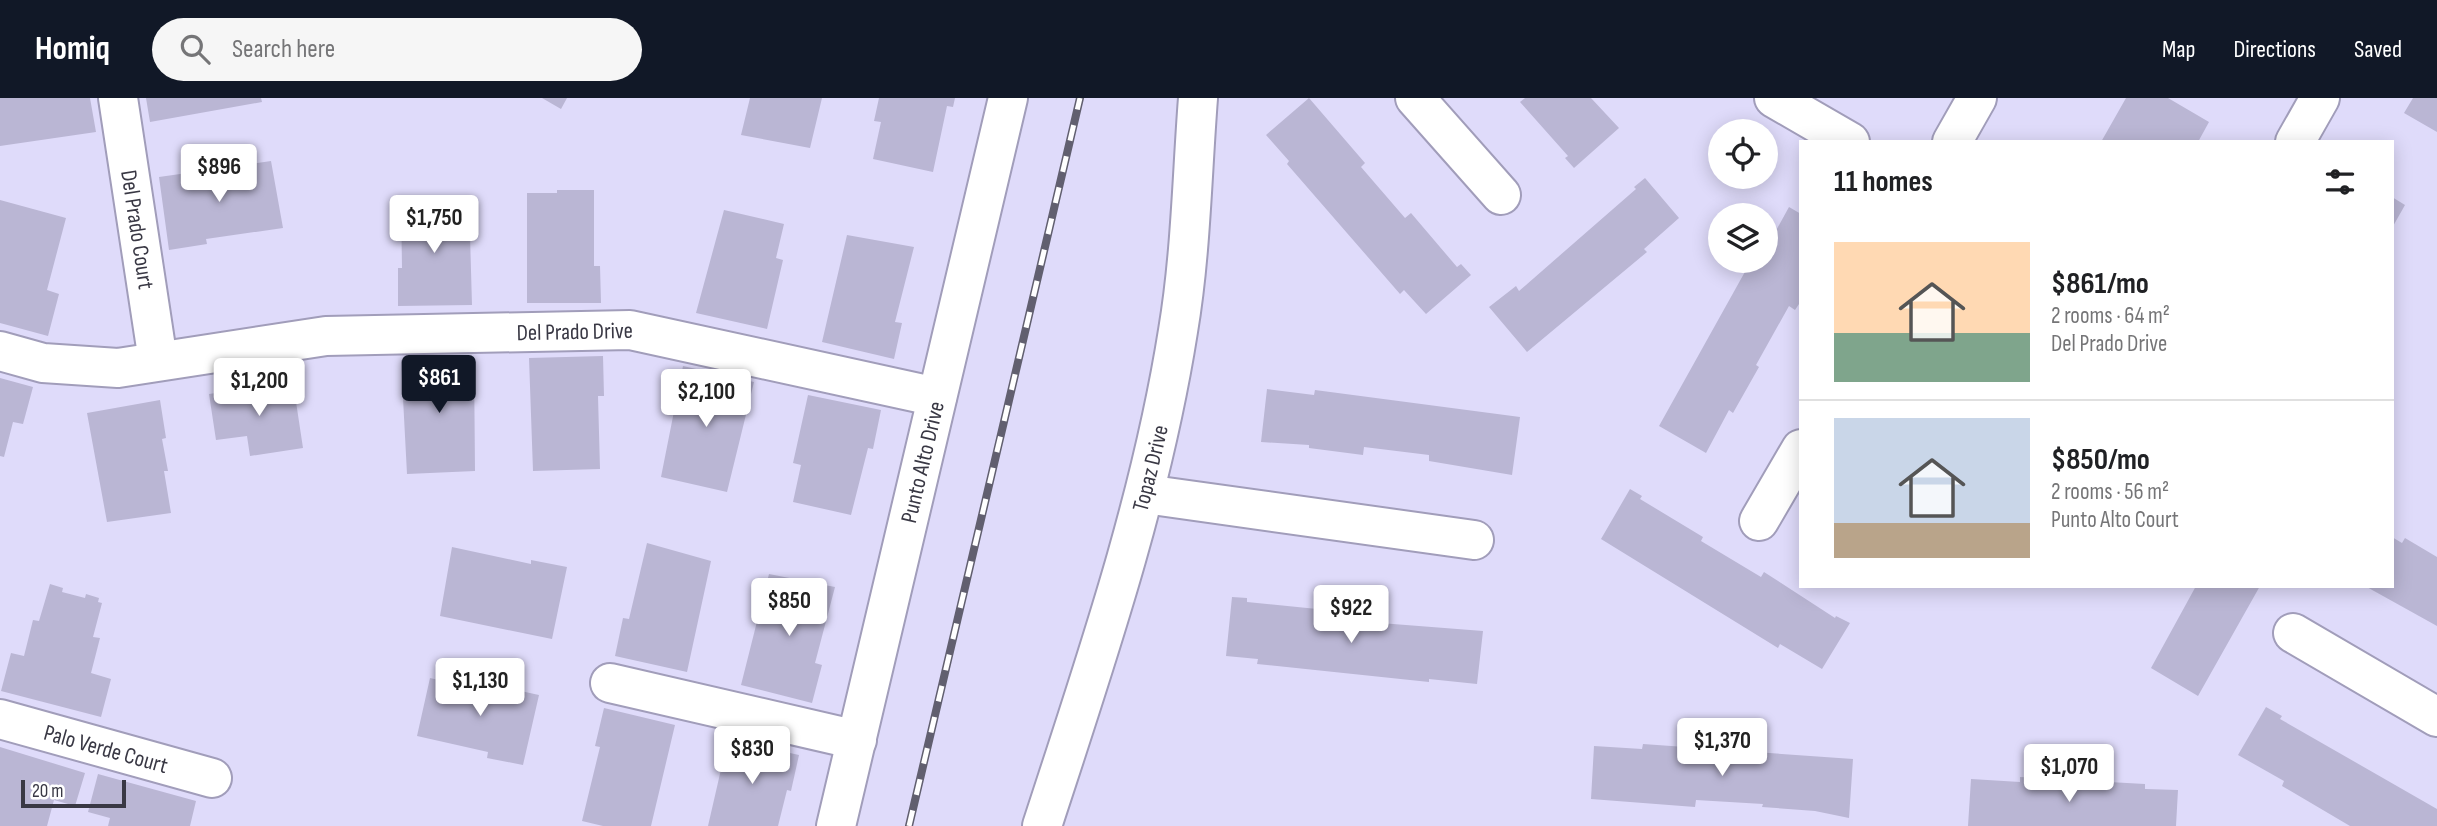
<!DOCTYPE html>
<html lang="en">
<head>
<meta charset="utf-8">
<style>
  :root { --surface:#fff; --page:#f6f6f6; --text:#202124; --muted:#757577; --line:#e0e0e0; --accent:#111827 }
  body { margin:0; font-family:"Sofia Sans Condensed",sans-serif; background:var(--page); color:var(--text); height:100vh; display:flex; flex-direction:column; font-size:26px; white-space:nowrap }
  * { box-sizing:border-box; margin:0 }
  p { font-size:23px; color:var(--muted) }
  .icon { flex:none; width:38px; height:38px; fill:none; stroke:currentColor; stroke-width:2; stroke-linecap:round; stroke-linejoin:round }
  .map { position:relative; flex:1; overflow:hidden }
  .sheet { position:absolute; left:1799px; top:42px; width:595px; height:448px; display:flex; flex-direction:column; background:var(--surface); border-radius:0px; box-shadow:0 4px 18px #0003 }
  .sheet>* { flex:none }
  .buttons { position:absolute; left:1708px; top:21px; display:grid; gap:14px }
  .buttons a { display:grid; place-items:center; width:70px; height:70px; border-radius:50%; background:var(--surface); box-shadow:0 4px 18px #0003; font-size:35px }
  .scale { position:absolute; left:21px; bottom:18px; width:105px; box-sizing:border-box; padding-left:7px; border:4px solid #393844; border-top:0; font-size:19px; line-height:24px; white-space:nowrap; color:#393844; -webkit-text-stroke:5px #fff; paint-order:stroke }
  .price { position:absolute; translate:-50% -60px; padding:0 16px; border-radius:7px; background:#fff; color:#222; font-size:23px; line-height:46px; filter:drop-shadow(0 2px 4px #0008) }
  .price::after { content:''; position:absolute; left:50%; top:42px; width:21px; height:16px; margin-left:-10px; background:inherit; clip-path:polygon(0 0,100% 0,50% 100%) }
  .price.on { background:var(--accent); color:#fff }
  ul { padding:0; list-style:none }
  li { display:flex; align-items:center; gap:21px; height:175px; padding:0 35px }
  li+li { border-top:2px solid var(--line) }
  li span { display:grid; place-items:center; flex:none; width:196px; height:140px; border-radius:0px; color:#555 }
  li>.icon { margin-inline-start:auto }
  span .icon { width:84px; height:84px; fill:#fffc; stroke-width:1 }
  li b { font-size:30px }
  h2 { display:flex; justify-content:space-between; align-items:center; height:84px; padding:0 35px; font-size:30px }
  header { display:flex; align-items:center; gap:42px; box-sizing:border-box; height:98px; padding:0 35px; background:var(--accent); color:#fff }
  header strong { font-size:33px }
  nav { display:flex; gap:38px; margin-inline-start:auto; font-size:24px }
  .search { width:490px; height:63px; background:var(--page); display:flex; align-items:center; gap:18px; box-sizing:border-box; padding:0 24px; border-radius:38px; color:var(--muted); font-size:26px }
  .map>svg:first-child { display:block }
  .building { fill:#bab6d4 }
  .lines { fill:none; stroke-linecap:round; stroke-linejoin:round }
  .minor-casing { stroke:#a19dba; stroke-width:42 }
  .minor { stroke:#fff; stroke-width:38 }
  .rail-casing { stroke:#615f6f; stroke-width:8 }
  .rail { stroke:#fff; stroke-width:5; stroke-dasharray:16; stroke-linecap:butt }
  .labels { text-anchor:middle; stroke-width:5; stroke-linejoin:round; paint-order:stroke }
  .street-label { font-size:23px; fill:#393844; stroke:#fff }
</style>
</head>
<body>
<header>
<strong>Homiq</strong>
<div class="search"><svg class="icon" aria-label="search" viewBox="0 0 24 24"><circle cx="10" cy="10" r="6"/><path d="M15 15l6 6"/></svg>Search here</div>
<nav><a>Map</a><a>Directions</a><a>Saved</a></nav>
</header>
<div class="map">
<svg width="2437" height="728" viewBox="0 0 2437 728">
  <rect width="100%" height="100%" fill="#dfdbfa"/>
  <!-- building -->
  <path class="building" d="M0 0H90L96 34 0 48Z
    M146 0H261L262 4 150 24Z
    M542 0H567L561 11Z
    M750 0H822L810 50 741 37Z
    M879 0H955L953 9 947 8 933 74 873 61 881 24 874 23Z
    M1309 0 1365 65 1361 69 1405 120 1411 115 1457 169 1461 166 1471 177 1426 216 1404 192 1400 196 1287 66 1289 63 1266 37Z
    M1525 0H1591L1619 30 1574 70 1565 60 1568 58 1520 4Z
    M2126 0H2168L2209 24 2198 44H2101Z
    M2413 0H2437V34L2404 15Z
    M271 63 283 130 206 141 207 146 169 152 159 79Z
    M1645 80 1679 120 1644 151 1647 154 1527 254 1489 209 1516 188 1519 193 1636 91 1634 89Z
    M557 92H594V168H600L601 205H527V95H557Z
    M2392 99 2405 107 2392 130Z
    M462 101V137H470L472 207 398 208V170H402L401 102Z
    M0 102 66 120 47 192 59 196 48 238 0 225Z
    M1789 109 1801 116V203L1795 212 1789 208 1756 267 1759 269 1733 315 1729 312 1706 355 1659 328 1751 163H1766V136L1773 138Z
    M724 112 784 126 776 160 783 162 767 231 696 215Z
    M847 137 914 149 895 224 902 225 894 261 822 244Z
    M603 258 604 298H598L600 371 533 373 529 260Z
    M474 261 475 373 407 376 401 262Z
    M683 268 754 284 727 394 661 379Z
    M0 280 33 289 23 326 13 324 4 359 0 358Z
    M293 284 303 350 250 358 247 338 216 342 209 296Z
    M1267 291 1314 297 1315 292 1520 319 1512 377 1429 363V357L1364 349 1363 357 1309 350V347L1261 344Z
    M808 297 881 312 873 351 868 350 851 417 793 404 801 367 793 365Z
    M160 302 166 340 162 341 168 373H164L171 415 107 424 87 315Z
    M1630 391 1642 398 1640 401 1703 439 1701 443 1761 479 1764 474 1835 520 1836 518 1850 525 1822 571 1780 546 1778 550 1601 441Z
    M2392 439 2402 445 2405 440 2437 459V528L2365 488H2392Z
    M647 445 711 463 687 574 615 558 623 520 629 521Z
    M452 449 531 466V462L567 469 552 541 440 518Z
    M769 476 835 489 815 565 822 567 812 605 741 587Z
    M50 486 63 490 62 494 85 500 86 496 99 500 98 504 102 505 93 539 100 540 91 575 111 581 101 619 1 593 11 555 24 558 33 522 39 523Z
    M2196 488H2260L2198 598 2151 570Z
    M1232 499 1247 500V504L1317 511 1316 520 1483 533 1477 586 1429 581V584L1257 566 1258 561 1226 558Z
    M430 580 464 588 466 581 539 597 523 667 487 660 488 654 417 638Z
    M2266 609 2282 618 2280 621 2437 711V728H2350L2282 688 2284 683 2238 657Z
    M604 610 675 627 651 728H603L582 723 600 649 595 648Z
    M728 641 799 657 791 693 787 692 778 728H708Z
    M1643 646 1853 661 1849 720 1815 713 1762 709 1763 706 1696 702 1695 709 1591 701 1594 648 1642 651Z
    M0 649 85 675 75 708 54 702 47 728H0Z
    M98 676 196 703 190 728H108L110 720 88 714Z
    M2020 679 2145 686V691L2178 692 2176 728H1968L1971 681 2020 684Z"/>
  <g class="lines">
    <!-- minor casing -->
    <g class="minor-casing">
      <g id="minor">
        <path id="s1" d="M118 0 158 263"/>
        <path d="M1415 0 1501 97"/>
        <path d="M1774 0 1850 44"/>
        <path d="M1952 44 1977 0"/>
        <path d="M2295 44 2320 0"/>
        <path id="s2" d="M0 253 43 265 118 270 326 238 630 232 937 299"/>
        <path d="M1145 396 1474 442"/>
        <path d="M1759 423 1801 351"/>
        <path d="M2293 535 2437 619"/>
        <path d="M610 585 857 642"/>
        <path id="s3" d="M0 621 212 680"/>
        <path id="s4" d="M836 728 1008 0"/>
        <path id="s5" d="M1042 728C1095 565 1151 403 1178 233 1191 156 1192 77 1198 0"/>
      </g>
    </g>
    <!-- minor -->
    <use href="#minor" class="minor"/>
    <!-- rail casing -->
    <g class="rail-casing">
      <path id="rail" d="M909 728 1080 0"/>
    </g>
    <!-- rail -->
    <use href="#rail" class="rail"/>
  </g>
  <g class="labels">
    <!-- street labels -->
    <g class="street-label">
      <text dy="8" stroke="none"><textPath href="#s1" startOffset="133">Del Prado Court</textPath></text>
      <text dy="8" stroke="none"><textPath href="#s2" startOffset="579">Del Prado Drive</textPath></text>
      <text dy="8" stroke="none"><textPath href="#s4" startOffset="374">Punto Alto Drive</textPath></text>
      <text dy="8" stroke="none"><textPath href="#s5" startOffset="374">Topaz Drive</textPath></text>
      <text dy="8" stroke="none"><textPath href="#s3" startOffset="110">Palo Verde Court</textPath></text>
    </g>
  </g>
</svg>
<div class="buttons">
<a><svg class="icon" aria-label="locate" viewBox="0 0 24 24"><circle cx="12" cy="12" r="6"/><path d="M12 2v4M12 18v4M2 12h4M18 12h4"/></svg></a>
<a><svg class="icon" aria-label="layers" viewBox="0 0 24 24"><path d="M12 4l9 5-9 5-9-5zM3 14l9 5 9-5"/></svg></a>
</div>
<div class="scale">20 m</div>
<b class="price" style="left:219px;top:106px">$896</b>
<b class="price" style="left:434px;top:157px">$1,750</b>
<b class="price on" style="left:439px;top:317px">$861</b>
<b class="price" style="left:259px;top:320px">$1,200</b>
<b class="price" style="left:706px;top:331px">$2,100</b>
<b class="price" style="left:789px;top:540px">$850</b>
<b class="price" style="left:1351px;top:547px">$922</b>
<b class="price" style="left:480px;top:620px">$1,130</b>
<b class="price" style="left:1722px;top:680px">$1,370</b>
<b class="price" style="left:752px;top:688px">$830</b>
<b class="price" style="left:2069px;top:706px">$1,070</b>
<section class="sheet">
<h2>11 homes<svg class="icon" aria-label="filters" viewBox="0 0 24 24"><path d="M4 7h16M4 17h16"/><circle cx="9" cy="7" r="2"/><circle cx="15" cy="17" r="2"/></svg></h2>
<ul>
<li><span style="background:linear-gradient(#ffd9b3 65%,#7fa58c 0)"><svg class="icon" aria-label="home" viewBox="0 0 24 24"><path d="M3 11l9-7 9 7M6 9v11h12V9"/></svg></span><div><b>$861/mo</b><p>2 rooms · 64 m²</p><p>Del Prado Drive</p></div></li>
<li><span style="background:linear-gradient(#c9d6e8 75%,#b9a48a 0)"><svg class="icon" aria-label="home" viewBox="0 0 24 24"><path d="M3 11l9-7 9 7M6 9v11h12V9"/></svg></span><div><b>$850/mo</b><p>2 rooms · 56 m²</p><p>Punto Alto Court</p></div></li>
</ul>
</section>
</div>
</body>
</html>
